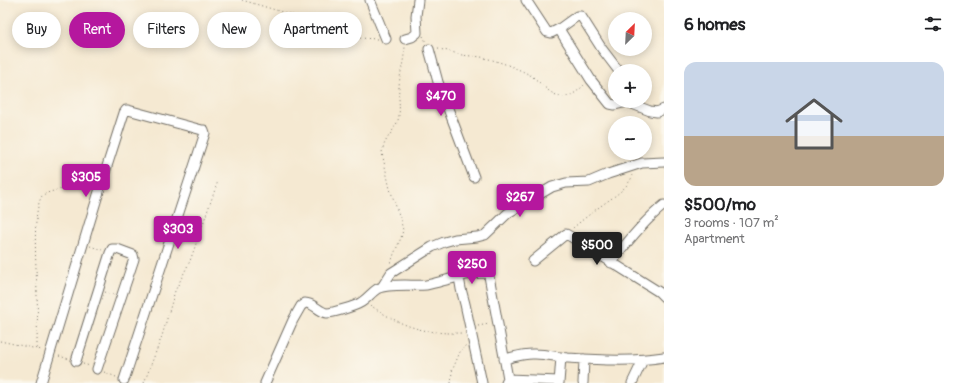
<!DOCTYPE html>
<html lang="en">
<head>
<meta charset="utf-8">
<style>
  :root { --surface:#fff; --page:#f2f2f2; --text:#202124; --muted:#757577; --line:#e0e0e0; --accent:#b5179e }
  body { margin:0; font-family:Pangolin,sans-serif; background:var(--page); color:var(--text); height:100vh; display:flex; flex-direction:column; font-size:15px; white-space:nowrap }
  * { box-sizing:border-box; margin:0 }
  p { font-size:13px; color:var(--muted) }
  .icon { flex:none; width:22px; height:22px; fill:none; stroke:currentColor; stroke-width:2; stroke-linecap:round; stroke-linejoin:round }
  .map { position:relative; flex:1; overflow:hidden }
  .drawer { display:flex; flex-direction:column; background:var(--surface); width:300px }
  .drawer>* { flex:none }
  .top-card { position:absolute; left:12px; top:12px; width:380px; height:36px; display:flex; gap:8px }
  .needle { width:26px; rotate:24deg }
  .fabs { position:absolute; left:608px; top:12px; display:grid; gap:8px }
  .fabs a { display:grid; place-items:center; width:44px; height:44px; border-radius:50%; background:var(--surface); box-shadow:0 2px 10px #0003; font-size:20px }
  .price { position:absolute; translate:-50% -34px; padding:0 9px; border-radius:4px; background:var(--accent); color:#fff; font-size:13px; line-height:26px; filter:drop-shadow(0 1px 2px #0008) }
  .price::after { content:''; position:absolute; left:50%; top:24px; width:12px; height:9px; margin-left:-6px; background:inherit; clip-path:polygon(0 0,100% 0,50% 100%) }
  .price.current { background:#222; color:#fff }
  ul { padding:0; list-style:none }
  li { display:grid; align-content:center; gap:8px; height:212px; padding:0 20px }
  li+li { border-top:1px solid var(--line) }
  li span { display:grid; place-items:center; height:124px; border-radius:12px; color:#555 }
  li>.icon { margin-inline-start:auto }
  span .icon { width:72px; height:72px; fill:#fffc; stroke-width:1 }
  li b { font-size:17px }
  h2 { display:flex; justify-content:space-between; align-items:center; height:48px; padding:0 20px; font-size:17px }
  .chip { padding:0 14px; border-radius:18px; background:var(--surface); box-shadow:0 2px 10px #0003; font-size:14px; line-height:36px }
  .chip.current { background:var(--accent); color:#fff }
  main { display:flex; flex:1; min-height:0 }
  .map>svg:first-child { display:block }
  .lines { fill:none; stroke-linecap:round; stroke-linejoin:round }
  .minor-casing { stroke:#726e65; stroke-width:11 }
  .path { stroke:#726e65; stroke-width:1; stroke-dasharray:1 3; stroke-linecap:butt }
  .minor { stroke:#fff; stroke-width:9 }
</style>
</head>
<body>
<main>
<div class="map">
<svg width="664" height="383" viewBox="0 0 664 383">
  <rect width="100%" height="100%" fill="#fbf7ec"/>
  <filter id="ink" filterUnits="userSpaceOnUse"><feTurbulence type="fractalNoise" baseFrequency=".025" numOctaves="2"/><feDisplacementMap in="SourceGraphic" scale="8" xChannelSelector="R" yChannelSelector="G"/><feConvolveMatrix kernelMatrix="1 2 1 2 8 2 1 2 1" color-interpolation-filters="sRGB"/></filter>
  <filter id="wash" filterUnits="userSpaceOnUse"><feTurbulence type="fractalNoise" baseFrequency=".012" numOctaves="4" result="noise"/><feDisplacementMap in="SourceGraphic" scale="16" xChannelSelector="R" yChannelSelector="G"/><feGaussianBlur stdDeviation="0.9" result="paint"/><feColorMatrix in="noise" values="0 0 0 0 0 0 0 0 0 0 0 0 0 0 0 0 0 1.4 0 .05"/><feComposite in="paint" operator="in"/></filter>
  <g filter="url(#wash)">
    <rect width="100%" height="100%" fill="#f5e9d2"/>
  </g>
  <g filter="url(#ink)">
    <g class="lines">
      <!-- minor casing -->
      <g class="minor-casing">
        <path id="minor" d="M370 0 386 39
          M526 0 547 32 551 33 559 29 591 80 610 104 615 105 627 102 650 111 657 112 664 109
          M559 29 577 16H581L602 49 618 70
          M405 39 412 37 417 33 416 16 418 0
          M429 49 438 82 474 177
          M533 261 566 234 573 238 659 292 664 297
          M611 263C627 242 644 221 664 205
          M459 277C468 274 478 273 487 273L489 276 507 373 508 379 506 383
          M382 287 391 273 432 247 444 242 455 239 477 237 485 235 508 213 552 187 566 183 589 182 608 174 642 163 664 162
          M504 359C514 357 525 353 535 354 546 354 557 357 568 358 600 360 633 362 664 357
          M76 361 110 253 112 249H117L133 255 134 259 97 369
          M508 379 559 381
          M41 383 101 185 124 113 126 110H128L202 130H204L205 133 124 380
          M265 383 293 320 301 306 305 303C314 303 319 312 327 313 333 313 355 306 360 303 366 300 371 293 377 289 387 283 413 286 426 285 437 283 448 279 459 277L461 289 465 304 482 383
          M559 383 561 357
          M583 383 584 359
          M632 383 643 360"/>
      </g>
      <!-- path -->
      <path class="path" d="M242 0 289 14 360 38 377 39
        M423 36 426 42
        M438 49C446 50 454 53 462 55 468 56 475 56 481 57 498 61 515 67 530 75 540 81 548 94 560 96 569 99 578 91 584 85
        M573 228C581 221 590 214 598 208 611 198 626 191 633 175
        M90 246 102 250
        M391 263 394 254 401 238 403 230 400 218 390 189 382 153C383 140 394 132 398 120 401 110 398 97 399 86 400 73 404 60 405 47
        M105 292 114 295
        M370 305C402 327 424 334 463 333
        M478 326 489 324
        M0 341 42 350
        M37 348C37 331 38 314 37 296 37 274 31 213 42 196 47 190 84 185 92 185
        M59 356 69 359
        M83 364 90 366
        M104 372 116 377
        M144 383 162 336 175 291 190 261 218 181
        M451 383 452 371 460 352 466 345"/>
      <!-- minor -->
      <use href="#minor" class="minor"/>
    </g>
  </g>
</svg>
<div class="fabs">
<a><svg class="needle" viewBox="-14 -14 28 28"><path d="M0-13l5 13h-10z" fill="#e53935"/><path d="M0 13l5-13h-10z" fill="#757577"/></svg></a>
<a>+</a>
<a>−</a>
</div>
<b class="price" style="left:441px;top:117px">$470</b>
<b class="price" style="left:86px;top:198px">$305</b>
<b class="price" style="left:520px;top:218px">$267</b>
<b class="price" style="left:178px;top:250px">$303</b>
<b class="price current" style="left:597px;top:266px">$500</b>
<b class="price" style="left:472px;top:285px">$250</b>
<div class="top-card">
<a class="chip">Buy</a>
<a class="chip current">Rent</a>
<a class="chip">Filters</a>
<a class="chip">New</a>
<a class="chip">Apartment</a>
</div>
</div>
<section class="drawer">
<h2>6 homes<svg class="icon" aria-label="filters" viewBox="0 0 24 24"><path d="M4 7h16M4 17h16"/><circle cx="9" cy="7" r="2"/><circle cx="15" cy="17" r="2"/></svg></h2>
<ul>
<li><span style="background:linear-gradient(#c9d6e8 60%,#b9a48a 0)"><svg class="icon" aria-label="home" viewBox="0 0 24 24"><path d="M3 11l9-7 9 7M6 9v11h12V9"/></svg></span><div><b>$500/mo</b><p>3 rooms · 107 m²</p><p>Apartment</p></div></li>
</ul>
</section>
</main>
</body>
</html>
